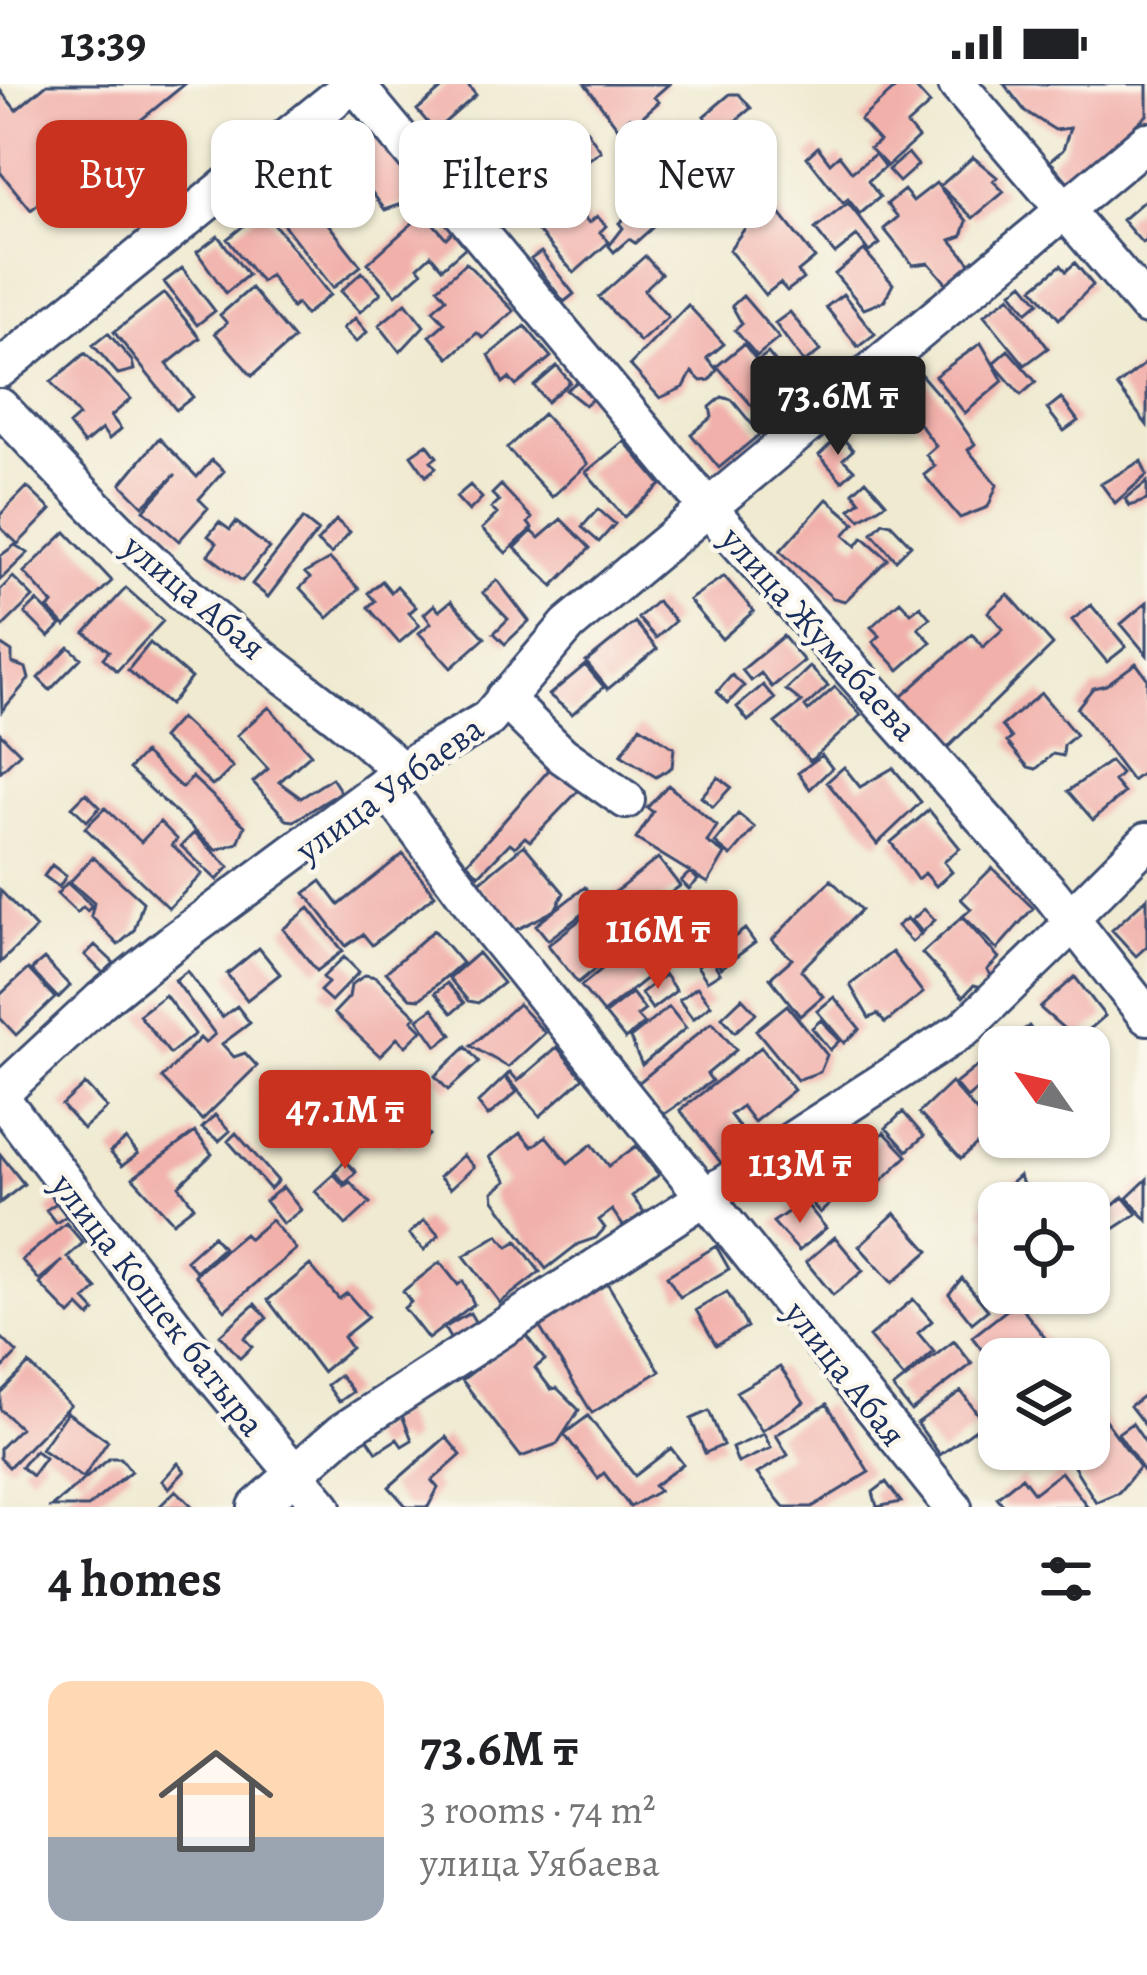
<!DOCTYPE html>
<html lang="en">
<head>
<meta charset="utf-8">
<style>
  :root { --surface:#fff; --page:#f6f6f6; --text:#202124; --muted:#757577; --accent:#c8321e }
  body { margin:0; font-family:Alegreya,serif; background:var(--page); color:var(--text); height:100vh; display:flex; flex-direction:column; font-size:45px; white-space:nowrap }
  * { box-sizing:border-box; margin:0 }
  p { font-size:39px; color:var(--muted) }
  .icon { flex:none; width:66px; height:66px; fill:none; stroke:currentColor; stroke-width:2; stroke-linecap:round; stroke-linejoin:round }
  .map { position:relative; height:1423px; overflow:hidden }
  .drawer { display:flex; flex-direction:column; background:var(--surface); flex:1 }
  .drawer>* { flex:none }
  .hud { position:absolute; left:36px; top:36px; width:1077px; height:108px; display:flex; gap:24px }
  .needle { width:78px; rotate:304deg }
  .tools { position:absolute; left:978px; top:942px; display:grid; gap:24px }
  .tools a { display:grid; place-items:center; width:132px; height:132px; border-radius:24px; background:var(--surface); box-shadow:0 3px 9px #0004; font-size:60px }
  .price { position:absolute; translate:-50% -102px; padding:0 27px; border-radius:12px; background:var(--accent); color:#fff; font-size:39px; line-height:78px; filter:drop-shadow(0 3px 6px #0008) }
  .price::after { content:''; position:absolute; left:50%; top:72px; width:36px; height:27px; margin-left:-18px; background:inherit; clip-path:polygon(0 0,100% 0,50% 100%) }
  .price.selected { background:#222; color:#fff }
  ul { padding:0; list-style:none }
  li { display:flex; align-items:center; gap:36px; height:300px; padding:0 48px }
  li span { display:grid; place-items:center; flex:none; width:336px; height:240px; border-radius:24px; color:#555 }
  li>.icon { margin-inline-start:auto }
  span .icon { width:144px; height:144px; fill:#fffc; stroke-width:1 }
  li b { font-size:51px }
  h2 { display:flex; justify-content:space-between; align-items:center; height:144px; padding:0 48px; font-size:51px }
  .pill { padding:0 42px; border-radius:24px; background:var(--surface); box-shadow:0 3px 9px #0004; font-size:42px; line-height:108px }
  .pill.selected { background:var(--accent); color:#fff }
  .status { display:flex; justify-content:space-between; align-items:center; height:84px; padding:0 60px; background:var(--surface); direction:ltr }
  .status svg { height:33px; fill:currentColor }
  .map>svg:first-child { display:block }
  .building { fill:#f1b0aa }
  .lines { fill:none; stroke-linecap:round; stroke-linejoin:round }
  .minor-casing { stroke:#3b4b6f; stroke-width:42 }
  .minor { stroke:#fff; stroke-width:36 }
  .labels { text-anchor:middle; stroke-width:9; stroke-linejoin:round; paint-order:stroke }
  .street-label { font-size:36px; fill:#1b2f5e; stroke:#fbf7ec }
</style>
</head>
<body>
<div class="status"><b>13:39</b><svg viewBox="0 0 49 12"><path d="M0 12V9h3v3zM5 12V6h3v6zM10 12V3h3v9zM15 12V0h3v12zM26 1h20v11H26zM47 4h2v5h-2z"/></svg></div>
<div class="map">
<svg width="1147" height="1423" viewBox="0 0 1147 1423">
  <rect width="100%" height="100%" fill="#fbf7ec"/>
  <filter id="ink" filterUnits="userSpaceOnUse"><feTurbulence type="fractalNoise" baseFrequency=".00833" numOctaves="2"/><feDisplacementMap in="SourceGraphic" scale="24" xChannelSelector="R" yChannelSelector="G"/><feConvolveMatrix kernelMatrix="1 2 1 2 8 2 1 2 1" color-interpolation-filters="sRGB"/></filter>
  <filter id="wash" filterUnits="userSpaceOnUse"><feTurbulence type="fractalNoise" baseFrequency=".004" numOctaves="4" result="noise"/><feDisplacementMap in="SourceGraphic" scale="48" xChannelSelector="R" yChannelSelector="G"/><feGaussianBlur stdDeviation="2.7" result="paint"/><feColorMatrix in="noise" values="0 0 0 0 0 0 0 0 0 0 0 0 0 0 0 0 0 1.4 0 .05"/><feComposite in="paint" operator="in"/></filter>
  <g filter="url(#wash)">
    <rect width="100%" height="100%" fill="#efead0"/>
    <g id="blocks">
      <!-- building -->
      <path class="building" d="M47 0H185L31 126 0 88V6L16 26Z
        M447 0H467L476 11 435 47 417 26Z
        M585 0H669L654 13 659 18 635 39 630 33 618 44Z
        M900 0H912L930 20 907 41 918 54 887 82 870 64 879 57 860 36Z
        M1004 0H1147V31L1069 99 1050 77 1063 66 1070 44 1055 46 1025 27Z
        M730 10H739L751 24 720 50 704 32Z
        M367 35 417 102 408 118 385 126 356 87 343 97 322 70Z
        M587 47 601 67 588 76 574 57Z
        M818 63 830 79 839 71 852 88 875 70 885 83 868 97 880 113 860 130 848 115 843 119 807 73Z
        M908 69 918 81 899 98 888 86Z
        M973 73 997 93 993 97 1004 108 973 134 940 102Z
        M550 75 573 104 525 141 502 111Z
        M936 99 967 137 962 152 951 156 971 180 947 200 929 179 913 181 884 145 898 133 887 120 904 106 913 117Z
        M297 100 361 182 333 204 269 122Z
        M655 107 672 126 635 159 629 155 614 168 609 162 623 144 619 139Z
        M1147 114V157L1142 159 1122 136Z
        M683 115 695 130 685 139 673 124Z
        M570 117 589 139 597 132 606 142 600 148 609 158 574 189 537 146Z
        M848 119 880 160 869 168 857 152 835 170 815 145Z
        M263 126 330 211 305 231 297 220 292 224 270 191 261 198 227 155Z
        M777 126 815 174 798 188 803 195 787 207 780 199 765 211 729 166 748 140H759Z
        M424 129 446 154 454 146 468 161 442 184 431 171 418 183 422 188 396 211 368 179Z
        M218 152 248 191 226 209 197 168Z
        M864 166 893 200 884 217 864 225 835 190Z
        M541 168 574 210 564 218 531 175Z
        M645 172 661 190 644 206 668 233 640 258 599 213Z
        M466 179 514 227 483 254 477 249 449 274 430 252 445 239 433 226 446 214 438 204Z
        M1075 179 1093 201 1059 235 1033 204 1061 181 1066 187Z
        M182 184 215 227 197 241 164 198Z
        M362 188 381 209 360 228 341 207Z
        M1023 199 1039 218 1027 228 1012 208Z
        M251 204 294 255 252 292 215 249 227 239 220 231Z
        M164 209 200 254 167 280 193 313 176 326 114 248Z
        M843 210 875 250 858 263 826 223Z
        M743 212 779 254 757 272 735 246 742 240 732 222Z
        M1010 212 1048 264 1025 281 984 231Z
        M406 219 424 242 400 268 379 241Z
        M688 221 724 260 707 274 717 286 710 296 701 297 692 288 684 303 660 314 630 281Z
        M790 228 820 267 804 279 775 239Z
        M355 234 367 248 356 258 343 244Z
        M525 242 551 273 516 302 509 294 503 299 489 271Z
        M108 249 132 277 134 286 118 290 93 261Z
        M981 259 1003 297 965 329 935 292Z
        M744 260 757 277 768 269 789 295 753 323 717 282Z
        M1008 266 1036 298 1021 311 993 279Z
        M85 269 131 315 111 332 121 345 109 355 102 345 84 360 69 341 79 332 51 298Z
        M1147 278V341L1117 302Z
        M557 282 570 298 547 318 534 302Z
        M917 286 949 323 975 360 968 366 997 401 988 423 960 434 924 391 935 382 926 371 936 362 894 306Z
        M581 295 595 313 585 321 566 306Z
        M722 313 732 316 760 350 719 384 691 350 712 333 710 323Z
        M1061 314 1078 337 1064 347 1047 325Z
        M543 330 588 380 552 413 507 364Z
        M840 351 853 366 843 375 854 386 842 397 819 371Z
        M159 354 197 393 212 376 224 387 199 415 208 424 179 457 144 426 176 390 143 422 121 400Z
        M624 357 661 401 624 433 586 388Z
        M427 360 437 373 431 377 436 384 426 392 411 371Z
        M1141 377 1147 391 1115 419 1101 400Z
        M866 396 886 419 860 435 850 425 860 417 853 408Z
        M1147 398V416L1130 422 1125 415Z
        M470 401 482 414 469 427 456 413Z
        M501 401 532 434 528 439 532 444 506 469 482 445 497 430 491 424 499 417 492 410Z
        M27 403 51 426 18 460 0 443V431Z
        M827 415 855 439 844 451 856 462 863 453 888 475 845 517 833 514 780 467Z
        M598 425 615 440 599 458 582 443Z
        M303 435 318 447 268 513 252 500Z
        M561 435 590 464 553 502 515 464 532 447 539 454Z
        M336 436 350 448 331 470 317 458Z
        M219 438 230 446 236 438 269 464 242 497 208 471 217 459 208 452Z
        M883 438 891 440 911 461 896 476 872 449Z
        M66 448 112 497 65 542 48 524 53 520 24 488Z
        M15 461 28 469 0 496V472Z
        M330 475 359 505 328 534 300 504 310 494 305 489Z
        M724 492 754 527 722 555 689 516Z
        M13 493 33 513 0 545V506Z
        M497 496 529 537 505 560 494 549 508 535 483 509Z
        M382 497 391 508 397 502 416 523 409 529 420 541 399 559 368 523 375 517 368 509Z
        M126 504 163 537 117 587 103 574 109 567 85 549Z
        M1008 510 1053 561 946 665 901 613 972 550 983 563 1003 545 988 528Z
        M37 517 61 541 49 553 25 529Z
        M451 517 485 554 451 584 419 549 431 539 424 530 434 521 439 527Z
        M657 517 675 537 656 554 638 534Z
        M900 517 911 529 920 522 930 534 918 544 931 558 899 586 873 558 880 552 871 543Z
        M1147 518V571L1121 540Z
        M1091 521 1126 563 1107 578 1072 536Z
        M635 538 657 565 608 605 586 578Z
        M783 552 804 577 772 603 761 589 751 597 742 586Z
        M150 559 191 594 169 621 128 586Z
        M0 560 12 568V579L26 584 29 595 2 627Z
        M69 563 81 574 50 606 38 594Z
        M1136 579 1147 594V686L1132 697 1077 624 1093 604 1106 601Z
        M585 581 604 603 572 630 549 611Z
        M810 583 828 602 805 623 808 627 835 603 861 631 810 677 775 639 802 618 786 606Z
        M732 591 744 602 728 619 717 608Z
        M763 601 775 615 748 637 737 623Z
        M1041 609 1076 651 1064 661 1063 672 1053 670 1036 685 1028 683 1007 658 1012 654 1002 642Z
        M269 623 311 670 279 698 301 714 332 694 341 708 294 737 287 736 253 698 268 685 237 651Z
        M180 634 233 683 218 698 212 701 162 654Z
        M640 642 674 664 672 683 656 693 621 671Z
        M0 649 20 669 0 688Z
        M144 669 182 704 192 693 245 742 238 759 216 766 129 685Z
        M822 671 832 684 810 705 798 689Z
        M1110 677 1121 690 1114 697 1124 709 1093 736 1068 707Z
        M555 679 581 704 530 757 525 753 515 763 510 759 479 791 467 779Z
        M844 683 860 703 893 684 921 718 877 760 827 698Z
        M718 693 731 703 713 723 701 713Z
        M668 701 717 742 707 758 725 770 708 799 690 788 698 796 689 805 681 797 690 788 636 755 653 728 647 724Z
        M86 709 100 723 87 737 72 723Z
        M105 724 141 758 160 738 177 755 172 761 202 790 169 824 85 744Z
        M929 726 960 764 944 778 952 788 936 802 925 789 917 795 891 758Z
        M738 730 755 744 731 772 715 759Z
        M194 749 229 783 217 796 181 762Z
        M524 761 564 809 555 826 516 846 477 800Z
        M403 770 435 811 372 861 363 850 346 862 305 809 321 797 339 821Z
        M93 773 143 818 134 847 118 861 91 832 94 819 70 798Z
        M658 774 680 802 599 860 609 874 578 899 548 861Z
        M52 781 66 792 59 803 44 792Z
        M992 784 1033 824 997 865 963 832 971 825 961 815Z
        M831 796 861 826 801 886 823 912 800 932 770 894 792 875 772 856Z
        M67 799 92 822 87 827 83 823 77 829 57 810Z
        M585 803 597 819 548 856 536 841Z
        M0 806 36 844 0 879Z
        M1147 814V862L1136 872 1112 846Z
        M309 824 343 867 317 887 283 845Z
        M924 825 935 836 922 848 912 836Z
        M962 833 999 874 987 886 994 894 985 904 974 901 963 913 922 869Z
        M907 834 921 850 912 858 897 842Z
        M652 844 666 861 647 876 633 859Z
        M745 845 755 859 721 884 712 870Z
        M434 846 462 879 420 915 410 914 386 888Z
        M95 861 114 879 103 889 85 871Z
        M631 861 645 877 639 882 648 893 603 929 581 902Z
        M259 864 280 890 247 916 227 890Z
        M892 868 923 909 885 939 878 930 869 934 850 901Z
        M478 869 503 899 478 919 468 917 449 894Z
        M344 873 359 888 331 917 320 907 328 899 323 893Z
        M710 873 720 889 707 897 697 882Z
        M44 875 70 902 58 914 31 886Z
        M28 885 55 914 16 951 0 934V911Z
        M187 887 222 933 237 922 250 939 222 960 234 973 245 969 257 982 202 1036 162 994 200 954 205 959 215 950 175 896Z
        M365 891 376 893 416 932 412 936 422 946 406 962 397 954 380 972 334 929 349 913 351 901Z
        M665 891 676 907 652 925 641 909Z
        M1075 893 1105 932 1077 956 1040 924Z
        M447 899 464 919 452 929 435 909Z
        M697 903 711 921 693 935 679 916Z
        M632 909 645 926 637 932 644 940 625 955 605 930Z
        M165 911 195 950 170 970 139 931Z
        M834 913 860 945 844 959 817 927Z
        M742 914 756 929 735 948 722 933Z
        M518 920 545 949 508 983 471 962Z
        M787 921 827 971 820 988 797 996 756 946Z
        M669 923 686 944 642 981 630 954Z
        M433 924 452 951 437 962 418 935Z
        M821 936 839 957 830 966 812 944Z
        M712 938 736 966 707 990 712 997 663 1031 637 1000Z
        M1029 942 1044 963H999V989L987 971Z
        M466 963 479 978 448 1006 435 992Z
        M557 963 583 994 540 1032 506 992 510 988 518 997Z
        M761 963 794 1006 754 1038 742 1022 730 1031 754 1062 725 1084 680 1026Z
        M980 980 991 994 967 1014 955 1000Z
        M505 993 517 1008 488 1032 478 1019Z
        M951 999 993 1046 961 1075 919 1029Z
        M85 1000 107 1024 83 1045 62 1021Z
        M1089 1023 1108 1048 1092 1060 1087 1053Z
        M405 1024 429 1051 423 1057 414 1047 398 1062 382 1045Z
        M903 1028 924 1052 907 1067 886 1044Z
        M215 1031 230 1047 219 1057 202 1044Z
        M195 1048 212 1070 179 1102 194 1122 173 1138 133 1094Z
        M884 1048 907 1072 880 1098 856 1075Z
        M236 1049 278 1097 270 1105 228 1057Z
        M520 1049 532 1063 546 1052 568 1079 592 1060 609 1082 636 1062 659 1091 632 1112 644 1128 624 1143 612 1126 599 1136 605 1144 596 1154 578 1160 546 1185 494 1116 493 1108 507 1097 489 1073Z
        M126 1055 138 1070 122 1082 110 1068Z
        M0 1070 24 1100 0 1119Z
        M463 1071 474 1083 450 1105 439 1093Z
        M345 1077 356 1088 345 1099 334 1088Z
        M334 1090 344 1102 350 1098 370 1119 346 1141 315 1107Z
        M1019 1092 1031 1116 1007 1119 999 1110Z
        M1147 1095V1136L1127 1114Z
        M283 1103 301 1126 283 1140 265 1117Z
        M815 1103 830 1120 820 1129 805 1111Z
        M994 1113 999 1119V1168L981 1147 992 1138 980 1125Z
        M1123 1113 1137 1130 1106 1150 1095 1137Z
        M804 1117 826 1144 799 1167 773 1138Z
        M58 1118 68 1131 56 1139 46 1126Z
        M895 1129 929 1167 892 1199 859 1162Z
        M271 1136 296 1165 225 1226 195 1191 244 1150 249 1155Z
        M424 1136 439 1151 424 1166 409 1150Z
        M66 1139 83 1159 67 1173 97 1205 85 1216 95 1227 90 1233 79 1222 70 1231 40 1200 62 1177 39 1196 22 1176Z
        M498 1151 508 1163 517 1157 540 1188 500 1219 464 1172Z
        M213 1152 223 1164 196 1187 186 1176Z
        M835 1153 863 1187 833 1211 806 1178Z
        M716 1162 729 1185 680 1213 667 1192Z
        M440 1178 458 1201 463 1197 474 1220 428 1255 404 1224 411 1218 403 1207Z
        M310 1181 339 1215 347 1209 368 1233 343 1253 351 1264 322 1288 268 1216Z
        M962 1194 988 1226 972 1239 949 1210Z
        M606 1197 660 1287 592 1329 537 1239Z
        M727 1208 747 1243 716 1261 696 1226Z
        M913 1215 932 1237 918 1249 934 1268 904 1294 869 1253Z
        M1017 1218 1057 1269 1050 1275H999V1288L972 1253Z
        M255 1220 267 1234 244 1254 252 1263 240 1274 220 1251Z
        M470 1229 480 1246 454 1261 444 1244Z
        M524 1249 545 1276 535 1284 551 1305 557 1304 579 1326 557 1360 521 1373 462 1296Z
        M0 1252 17 1269 0 1287Z
        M954 1257 972 1280 911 1327 893 1304Z
        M29 1280 70 1321 9 1383 0 1374V1364L20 1344 0 1325V1309Z
        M780 1283 804 1318 762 1347 736 1308Z
        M340 1291 353 1308 339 1318 327 1301Z
        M961 1307 984 1339 940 1371 917 1339Z
        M1147 1309V1344L1130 1322Z
        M827 1320 869 1388 812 1423H784L757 1390 788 1371 776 1351Z
        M709 1327 723 1361 705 1369 691 1335Z
        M67 1328 108 1357 83 1394 41 1365Z
        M401 1329 412 1356 402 1362 397 1355 377 1368 366 1352Z
        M1100 1329 1140 1383 1119 1408 1096 1418 1063 1365H1089V1337Z
        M588 1332 635 1392 671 1364 683 1380 654 1402 659 1407 630 1423 604 1389 598 1394 564 1350Z
        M1132 1339 1147 1361V1392L1118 1349Z
        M764 1350 771 1364 738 1379 732 1364Z
        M446 1353 461 1371 432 1397 438 1404 428 1423H407L389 1403Z
        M35 1366 45 1374 32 1392 21 1383Z
        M110 1374H121L131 1387 88 1423H51Z
        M178 1379 185 1387 169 1404 162 1397Z
        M1061 1388 1088 1423H1005L997 1413 1022 1393 1034 1409Z
        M886 1398 901 1418 877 1423 873 1408Z
        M176 1406 193 1423H159Z"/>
    </g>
  </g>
  <g filter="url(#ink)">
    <use href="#blocks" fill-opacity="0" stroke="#3b4b6f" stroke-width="3"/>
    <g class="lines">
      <!-- minor casing -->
      <g class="minor-casing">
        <path id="minor" d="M355 0 709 425 1051 810 1147 932
          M957 0 1147 222
          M0 285 353 0
          M0 323C68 394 134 467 209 531 272 586 342 629 402 688
          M504 614 562 671 626 716
          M384 701 493 848 953 1423
          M1070 834 1147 757
          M0 1010 101 916 172 859 421 674 488 635 568 541 1147 57
          M0 1013 206 1283 323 1423
          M257 1423 342 1348 964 945 1074 838"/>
      </g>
      <!-- minor -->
      <use href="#minor" class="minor"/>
    </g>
  </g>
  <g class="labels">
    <!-- street labels -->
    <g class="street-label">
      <text transform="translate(195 512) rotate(40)" y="13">улица Абая</text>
      <text transform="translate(820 549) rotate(48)" y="13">улица Жумабаева</text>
      <text transform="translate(389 704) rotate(-36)" y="13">улица Уябаева</text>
      <text transform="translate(159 1220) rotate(52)" y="13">улица Кошек батыра</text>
      <text transform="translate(846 1289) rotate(52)" y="13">улица Абая</text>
    </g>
  </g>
</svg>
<div class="tools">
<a><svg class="needle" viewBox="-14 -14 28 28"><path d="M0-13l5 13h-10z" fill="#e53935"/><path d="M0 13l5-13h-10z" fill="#757577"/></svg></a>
<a><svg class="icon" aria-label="locate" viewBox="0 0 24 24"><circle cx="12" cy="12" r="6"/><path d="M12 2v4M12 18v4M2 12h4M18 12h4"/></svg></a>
<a><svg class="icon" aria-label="layers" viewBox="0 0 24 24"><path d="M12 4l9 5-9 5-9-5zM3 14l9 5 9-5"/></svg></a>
</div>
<b class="price selected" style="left:838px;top:374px">73.6M ₸</b>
<b class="price" style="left:658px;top:908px">116M ₸</b>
<b class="price" style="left:345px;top:1088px">47.1M ₸</b>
<b class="price" style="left:800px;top:1142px">113M ₸</b>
<div class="hud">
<a class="pill selected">Buy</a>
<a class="pill">Rent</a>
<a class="pill">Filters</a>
<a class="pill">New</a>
</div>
</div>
<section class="drawer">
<h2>4 homes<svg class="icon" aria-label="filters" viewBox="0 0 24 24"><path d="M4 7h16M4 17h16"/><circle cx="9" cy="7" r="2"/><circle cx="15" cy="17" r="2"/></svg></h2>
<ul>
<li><span style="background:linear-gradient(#ffd9b3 65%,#9aa5b1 0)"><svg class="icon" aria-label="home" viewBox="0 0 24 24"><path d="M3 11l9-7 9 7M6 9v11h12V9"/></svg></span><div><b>73.6M ₸</b><p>3 rooms · 74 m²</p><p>улица Уябаева</p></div></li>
</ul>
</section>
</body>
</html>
